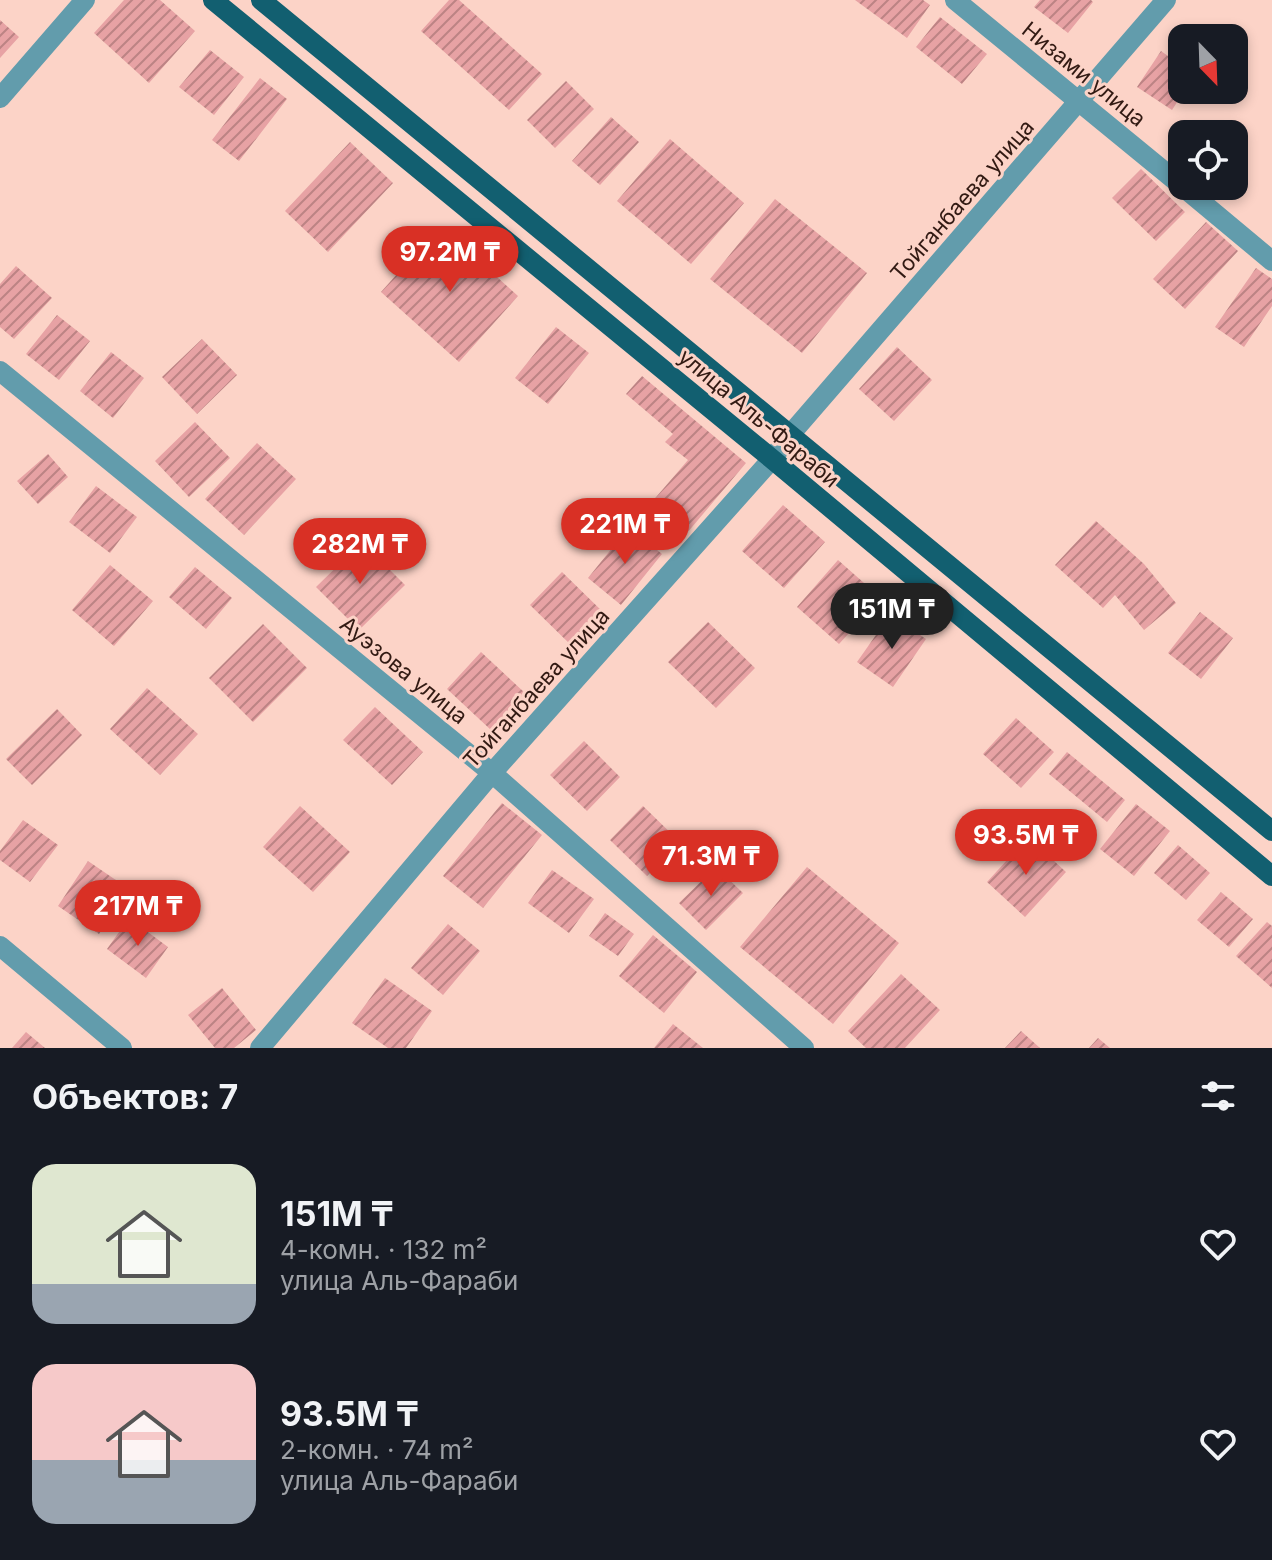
<!DOCTYPE html>
<html lang="ru">
<head>
<meta charset="utf-8">
<style>
  :root { --surface:#171b24; --page:#20242c; --text:#f1f3f6; --muted:#9ea1a6; --accent:#d93025 }
  body { margin:0; font-family:Inter,sans-serif; background:var(--page); color:var(--text); height:100vh; display:flex; flex-direction:column; font-size:30px; white-space:nowrap }
  * { box-sizing:border-box; margin:0 }
  p { font-size:26px; color:var(--muted) }
  .icon { flex:none; width:44px; height:44px; fill:none; stroke:currentColor; stroke-width:2; stroke-linecap:round; stroke-linejoin:round }
  .map { position:relative; height:1048px; overflow:hidden }
  .panel { display:flex; flex-direction:column; background:var(--surface); flex:1 }
  .panel>* { flex:none }
  .needle { width:52px; rotate:157deg }
  .tools { position:absolute; left:1168px; top:24px; display:grid; gap:16px }
  .tools a { display:grid; place-items:center; width:80px; height:80px; border-radius:16px; background:var(--surface); box-shadow:0 4px 12px #0003; font-size:40px }
  .price { position:absolute; translate:-50% -68px; padding:0 18px; border-radius:28px; background:var(--accent); color:#fff; font-size:26px; line-height:52px; filter:drop-shadow(0 2px 4px #0008) }
  .price::after { content:''; position:absolute; left:50%; top:48px; width:24px; height:18px; margin-left:-12px; background:inherit; clip-path:polygon(0 0,100% 0,50% 100%) }
  .price.on { background:#222; color:#fff }
  ul { padding:0; list-style:none }
  li { display:flex; align-items:center; gap:24px; height:200px; padding:0 32px }
  li span { display:grid; place-items:center; flex:none; width:224px; height:160px; border-radius:24px; color:#555 }
  li>.icon { margin-inline-start:auto }
  span .icon { width:96px; height:96px; fill:#fffc; stroke-width:1 }
  li b { font-size:34px }
  h2 { display:flex; justify-content:space-between; align-items:center; height:96px; padding:0 32px; font-size:34px }
  .map>svg:first-child { display:block }
  .building { fill:url(#building-hatch) }
  .lines { fill:none; stroke-linecap:round; stroke-linejoin:round }
  .minor { stroke:#629cac; stroke-width:20 }
  .major { stroke:#125f70; stroke-width:20 }
  .labels { text-anchor:middle; stroke-width:6; stroke-linejoin:round; paint-order:stroke }
  .street-label { font-size:22px; fill:#321a13; stroke:#fcd3c7 }
</style>
</head>
<body>
<div class="map">
<svg width="1272" height="1048" viewBox="0 0 1272 1048">
  <defs>
    <pattern id="building-hatch" width="6" height="6" patternUnits="userSpaceOnUse" patternTransform="scale(2)"><rect width="6" height="6" fill="#e7a2a4"/><path d="M-1 1l2-2M0 6l6-6M5 7l2-2" fill="none" stroke="#bc8384"/></pattern>
  </defs>
  <rect width="100%" height="100%" fill="#fcd3c7"/>
  <!-- building -->
  <path class="building" d="M124 0H160L195 31 149 83 94 33Z
    M449 0H459L542 74 509 110 421 31Z
    M855 0H923L930 5 907 38Z
    M1040 0H1091L1093 2 1068 33 1034 7Z
    M940 17 987 54 962 84 916 47Z
    M0 20 19 37 0 58Z
    M210 50 244 77 214 115 179 87Z
    M1161 51 1182 66V90H1185L1172 110 1137 87Z
    M260 78 287 99 239 161 212 140Z
    M566 81 594 109 555 148 527 120Z
    M611 117 639 142 600 185 572 161Z
    M670 139 744 203 691 264 617 201Z
    M350 142 393 183 328 252 285 211Z
    M1141 169 1185 212 1156 241 1112 198Z
    M775 199 867 273 802 353 710 279Z
    M1206 222 1238 251 1185 309 1153 279Z
    M440 226 518 296 459 362 381 292Z
    M16 266 52 298 14 339 0 327V284Z
    M1256 268 1272 279V306L1244 347 1215 327Z
    M57 315 90 341 59 380 26 354Z
    M556 327 589 353 548 404 515 378Z
    M202 339 237 375 197 414 162 377Z
    M897 347 932 380 894 421 859 389Z
    M111 352 144 378 113 418 80 391Z
    M642 376 746 463 687 533 651 503 688 460 665 442 673 434 626 394Z
    M195 422 230 458 189 497 155 461Z
    M257 443 296 479 244 535 205 499Z
    M48 454 68 477 38 504 17 481Z
    M96 486 137 517 110 553 69 522Z
    M783 505 825 542 784 588 742 551Z
    M1096 521 1144 564 1176 603 1144 630 1115 595 1103 608 1055 565Z
    M629 527 662 554 621 605 588 578Z
    M362 542 405 585 359 630 316 587Z
    M838 560 881 598 839 644 797 607Z
    M110 565 153 601 114 646 72 610Z
    M195 567 232 598 206 629 169 597Z
    M562 572 605 614 573 647 530 605Z
    M1200 612 1233 638 1201 679 1168 653Z
    M890 615 926 639 893 687 857 662Z
    M708 622 755 668 716 708 668 662Z
    M263 624 307 668 253 722 209 678Z
    M481 652 525 693 491 730 447 689Z
    M147 688 198 734 160 775 110 729Z
    M375 707 423 752 392 785 343 740Z
    M57 709 82 735 32 785 6 759Z
    M1016 718 1054 752 1021 788 983 754Z
    M584 741 620 777 587 811 550 775Z
    M1067 752 1125 800 1107 822 1049 774Z
    M502 803 542 835 483 908 443 876Z
    M1136 804 1170 831 1134 876 1100 849Z
    M300 806 350 852 313 892 263 847Z
    M643 806 680 842 647 876 610 840Z
    M23 820 58 845 30 882 0 860V851Z
    M1028 837 1066 872 1025 917 987 882Z
    M1178 845 1210 873 1186 900 1154 873Z
    M88 861 129 889 99 934 58 906Z
    M716 867 743 893 706 930 679 903Z
    M807 867 899 943 833 1024 740 947Z
    M552 870 594 899 569 933 528 903Z
    M1221 892 1253 919 1229 947 1197 920Z
    M605 913 634 934 618 956 589 936Z
    M129 918 168 947 146 978 107 949Z
    M1267 922 1272 926V988L1236 956Z
    M448 924 480 951 443 995 411 968Z
    M653 935 697 972 664 1013 619 976Z
    M901 974 940 1010 905 1048H866L848 1031Z
    M385 978 432 1011 406 1048H388L352 1023Z
    M222 988 256 1030 234 1048H215L188 1015Z
    M673 1024 703 1048H654Z
    M1021 1031 1040 1048H1005Z
    M26 1032 45 1048H12Z
    M1098 1038 1110 1048H1089Z"/>
  <g class="lines">
    <!-- minor -->
    <path class="minor" d="M955 0 1182 186
      M0 98 85 0
      M1182 186 1272 261
      M0 371 492 773 804 1048
      M0 946 122 1048
      M260 1048 492 773 772 459 789 436 1166 0"/>
    <!-- major -->
    <path class="major" d="M213 0 772 459 1272 876
      M261 0 1272 831"/>
  </g>
  <g class="labels">
    <!-- street labels -->
    <g class="street-label">
      <text transform="translate(1084 74) rotate(39)" y="8">Низами улица</text>
      <text transform="translate(962 200) rotate(-49)" y="8">Тойганбаева улица</text>
      <text transform="translate(759 418) rotate(40)" y="8">улица Аль-Фараби</text>
      <text transform="translate(404 670) rotate(39)" y="8">Ауэзова улица</text>
      <text transform="translate(536 688) rotate(-48)" y="8">Тойганбаева улица</text>
    </g>
  </g>
</svg>
<div class="tools">
<a><svg class="needle" viewBox="-14 -14 28 28"><path d="M0-13l5 13h-10z" fill="#e53935"/><path d="M0 13l5-13h-10z" fill="#9ea1a6"/></svg></a>
<a><svg class="icon" aria-label="locate" viewBox="0 0 24 24"><circle cx="12" cy="12" r="6"/><path d="M12 2v4M12 18v4M2 12h4M18 12h4"/></svg></a>
</div>
<b class="price" style="left:450px;top:294px">97.2M ₸</b>
<b class="price" style="left:625px;top:566px">221M ₸</b>
<b class="price" style="left:360px;top:586px">282M ₸</b>
<b class="price on" style="left:892px;top:651px">151M ₸</b>
<b class="price" style="left:1026px;top:877px">93.5M ₸</b>
<b class="price" style="left:711px;top:898px">71.3M ₸</b>
<b class="price" style="left:138px;top:948px">217M ₸</b>
</div>
<section class="panel">
<h2>Объектов: 7<svg class="icon" aria-label="filters" viewBox="0 0 24 24"><path d="M4 7h16M4 17h16"/><circle cx="9" cy="7" r="2"/><circle cx="15" cy="17" r="2"/></svg></h2>
<ul>
<li><span style="background:linear-gradient(#dfe7d0 75%,#9aa5b1 0)"><svg class="icon" aria-label="home" viewBox="0 0 24 24"><path d="M3 11l9-7 9 7M6 9v11h12V9"/></svg></span><div><b>151M ₸</b><p>4-комн. · 132 m²</p><p>улица Аль-Фараби</p></div><svg class="icon" aria-label="heart" viewBox="0 0 24 24"><path d="M12 20l-8-8c-3-5 5-10 8-4 3-6 11-1 8 4z"/></svg></li>
<li><span style="background:linear-gradient(#f6c9c9 60%,#9aa5b1 0)"><svg class="icon" aria-label="home" viewBox="0 0 24 24"><path d="M3 11l9-7 9 7M6 9v11h12V9"/></svg></span><div><b>93.5M ₸</b><p>2-комн. · 74 m²</p><p>улица Аль-Фараби</p></div><svg class="icon" aria-label="heart" viewBox="0 0 24 24"><path d="M12 20l-8-8c-3-5 5-10 8-4 3-6 11-1 8 4z"/></svg></li>
</ul>
</section>
</body>
</html>
